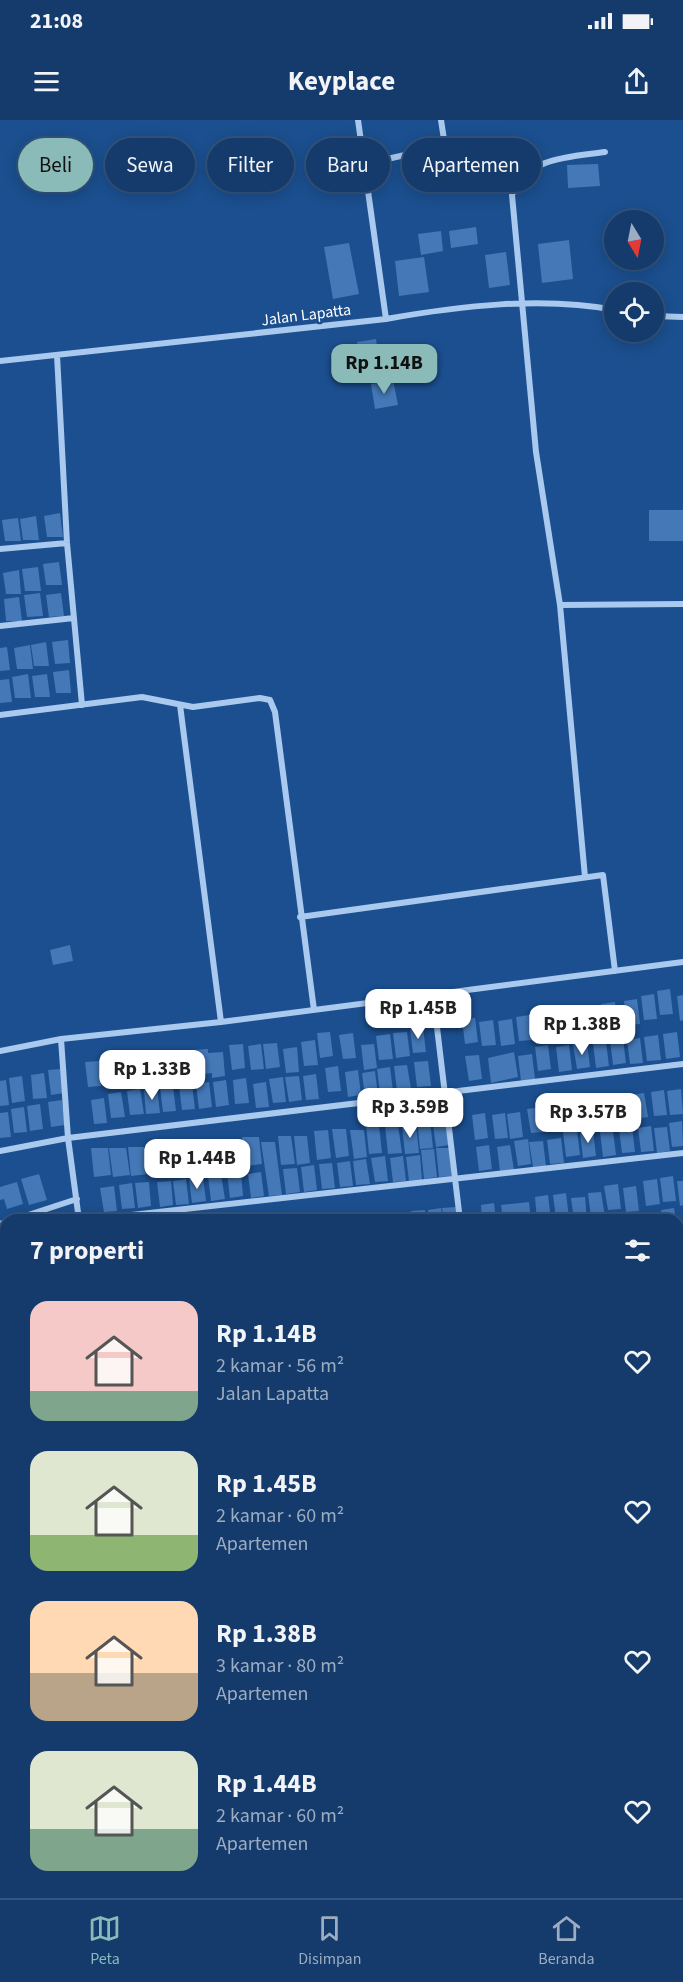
<!DOCTYPE html>
<html lang="id">
<head>
<meta charset="utf-8">
<style>
  :root { --surface:#143b6b; --page:#1d4271; --text:#f1f3f6; --muted:#9dadc1; --line:#33557e; --accent:#8bbbb9 }
  body { margin:0; font-family:"Source Sans 3",sans-serif; background:var(--page); color:var(--text); height:100vh; display:flex; flex-direction:column; font-size:22px; white-space:nowrap }
  * { box-sizing:border-box; margin:0 }
  p { font-size:20px; color:var(--muted) }
  .icon { flex:none; width:33px; height:33px; fill:none; stroke:currentColor; stroke-width:2; stroke-linecap:round; stroke-linejoin:round }
  .map { position:relative; flex:1; overflow:hidden }
  .drawer { position:absolute; left:0px; top:1094px; width:684px; height:686px; display:flex; flex-direction:column; background:var(--surface); border-radius:18px 18px 0 0; box-shadow:0 3px 15px #0003,0 0 0 2px var(--line) }
  .drawer>* { flex:none }
  .banner { position:absolute; left:18px; top:18px; width:648px; height:54px; display:flex; gap:12px }
  .needle { width:39px; rotate:170deg }
  .tools { position:absolute; left:604px; top:90px; display:grid; gap:12px }
  .tools a { display:grid; place-items:center; width:60px; height:60px; border-radius:50%; background:var(--surface); box-shadow:0 3px 15px #0003,0 0 0 2px var(--line); font-size:30px }
  .price { position:absolute; translate:-50% -51px; padding:0 14px; border-radius:12px; background:#fff; color:#222; font-size:20px; line-height:39px; filter:drop-shadow(0 2px 3px #0008) }
  .price::after { content:''; position:absolute; left:50%; top:36px; width:18px; height:14px; margin-left:-9px; background:inherit; clip-path:polygon(0 0,100% 0,50% 100%) }
  .price.on { background:var(--accent); color:#111 }
  ul { padding:0; list-style:none }
  li { display:flex; align-items:center; gap:18px; height:150px; padding:0 30px }
  li span { display:grid; place-items:center; flex:none; width:168px; height:120px; border-radius:18px; color:#555 }
  li>.icon { margin-inline-start:auto }
  span .icon { width:72px; height:72px; fill:#fffc; stroke-width:1 }
  li b { font-size:26px }
  h2 { display:flex; justify-content:space-between; align-items:center; height:72px; padding:0 30px; font-size:26px }
  .tag { padding:0 21px; border-radius:27px; background:var(--surface); box-shadow:0 3px 15px #0003,0 0 0 2px var(--line); font-size:21px; line-height:54px }
  .tag.on { background:var(--accent); color:#111 }
  .status { display:flex; justify-content:space-between; align-items:center; height:42px; padding:0 30px; background:var(--surface); direction:ltr }
  .status svg { height:16px; fill:currentColor }
  header { display:flex; justify-content:space-between; align-items:center; height:78px; padding:0 30px; background:var(--surface); font-size:27px; font-weight:700 }
  .tab-bar { display:flex; justify-content:space-around; align-items:center; height:84px; border-top:2px solid var(--line); background:var(--surface); font-size:16px; color:var(--muted) }
  .tab-bar a { display:grid; justify-items:center; gap:3px }
  .tab-bar .on { color:var(--accent) }
  .map>svg:first-child { display:block }
  .building { fill:#4478b7 }
  .lines { fill:none; stroke-linecap:round; stroke-linejoin:round }
  .street { stroke:#a9c9ee; stroke-width:6 }
  .labels { text-anchor:middle; stroke-width:5; stroke-linejoin:round; paint-order:stroke }
  .street-label { font-size:16px; fill:#fff; stroke:#1b4f8f }
</style>
</head>
<body>
<div class="status"><b>21:08</b><svg viewBox="0 0 49 12"><path d="M0 12V9h3v3zM5 12V6h3v6zM10 12V3h3v9zM15 12V0h3v12zM26 1h20v11H26zM47 4h2v5h-2z"/></svg></div>
<header><svg class="icon" aria-label="menu" viewBox="0 0 24 24"><path d="M4 6h16M4 12h16M4 18h16"/></svg>Keyplace<svg class="icon" aria-label="share" viewBox="0 0 24 24"><path d="M12 15V3M7 8l5-5 5 5M5 13v7h14v-7"/></svg></header>
<div class="map">
<svg width="683" height="1778" viewBox="0 0 683 1778">
  <rect width="100%" height="100%" fill="#1b4f8f"/>
  <!-- building -->
  <path class="building" d="M343 27 346 41 312 47 309 33Z
    M598 44 600 66 568 68 567 45Z
    M476 107 478 124 451 128 449 111Z
    M441 111 443 131 421 135 418 114Z
    M569 120 573 159 542 163 538 124Z
    M349 123 359 174 333 179 324 127Z
    M506 132 510 165 489 168 485 135Z
    M424 137 429 172 399 176 395 141Z
    M376 219 378 233 385 232 387 247 362 251 357 222Z
    M393 260 398 285 375 289 371 264Z
    M649 390H683V421H649Z
    M60 393 63 417H47L44 396Z
    M36 396 39 420H23L20 399Z
    M18 398 21 421H5L2 400Z
    M59 442 62 465H46L43 444Z
    M38 447 41 471H25L22 449Z
    M19 450 21 474H6L3 453Z
    M40 473 43 496 27 497 24 475Z
    M61 473 64 496 49 497 46 475Z
    M19 477 22 501H6L4 479Z
    M68 520 70 543 55 544 52 522Z
    M46 522 49 546H34L31 525Z
    M30 525 33 549H17L14 528Z
    M7 527 10 550 0 551V528Z
    M69 550 71 573H56L53 552Z
    M28 554 31 578H15L12 557Z
    M47 554 50 577H35L32 556Z
    M9 559 12 582 0 583V560Z
    M70 825 73 841 53 845 50 830Z
    M670 869 673 894 660 895 657 871Z
    M654 874 657 899 644 900 641 876Z
    M683 875V900L680 901 677 876Z
    M637 879 640 904 627 905 624 881Z
    M615 882 618 907 605 908 601 884Z
    M547 888 550 913 536 914 533 890Z
    M565 888 568 913 555 914 552 890Z
    M581 888 584 913 571 914 568 890Z
    M600 890 603 914 590 916 587 891Z
    M530 895 533 920 519 921 516 897Z
    M475 898 478 922 465 924 462 899Z
    M512 899 515 924 501 926 498 901Z
    M493 900 496 925 482 926 479 902Z
    M423 907 426 932 413 933 410 909Z
    M330 912 333 936 320 938 317 913Z
    M407 912 410 936 396 938 393 913Z
    M677 912 680 937 666 939 663 914Z
    M353 913 356 938 343 939 339 915Z
    M390 914 393 939 379 940 376 916Z
    M658 915 661 940 647 941 644 917Z
    M640 918 643 943 630 944 627 920Z
    M623 919 626 943 613 945 610 920Z
    M315 920 318 945 304 946 301 922Z
    M606 922 609 946 596 948 593 923Z
    M277 923 280 947 266 949 263 924Z
    M587 923 590 947 577 949 573 924Z
    M243 924 245 948 232 950 229 925Z
    M261 924 264 949 251 950 248 926Z
    M374 924 377 948 364 950 361 925Z
    M548 925 551 949 538 951 535 927Z
    M569 925 572 950 559 952 556 927Z
    M297 927 299 952 286 953 283 929Z
    M208 929V933L223 932 225 956 212 958V953L197 955 194 930Z
    M151 930 154 955 141 956 138 932Z
    M514 932 518 957 491 963 488 938Z
    M189 933 192 958 179 959 176 935Z
    M170 934 173 958 160 960 157 935Z
    M532 934 535 959 521 961 518 936Z
    M479 935 482 959 469 961 465 936Z
    M135 940 137 965 124 967 121 942Z
    M99 941 101 966 88 967 85 942Z
    M118 941 121 966 108 968 105 943Z
    M428 941 431 966 417 967 414 942Z
    M407 945 411 969 397 971 394 946Z
    M338 946 341 971 328 972 325 948Z
    M390 947 393 971 380 973 377 949Z
    M61 949 64 973 51 975 48 950Z
    M358 950 361 975 348 977 345 952Z
    M375 951 378 976 365 977 362 953Z
    M44 953 47 978 33 979 31 955Z
    M316 954 319 979 306 980 303 956Z
    M22 956 25 981 12 983 9 958Z
    M299 956 302 980 289 982 285 957Z
    M283 957 286 982 273 983 269 959Z
    M246 958 249 983 235 984 233 960Z
    M6 960 9 985 0 986V961Z
    M226 960 229 985 216 987 213 962Z
    M209 962 212 987 199 989 196 964Z
    M266 962 269 987 256 988 253 964Z
    M192 964 195 989 182 990 179 966Z
    M173 966 176 991 163 992 160 968Z
    M157 968 160 993 146 994 144 970Z
    M140 969 144 994 130 995 127 971Z
    M681 969 683 994 670 995 667 971Z
    M664 970 667 995 654 996 651 972Z
    M121 972 125 997 111 998 108 974Z
    M644 973 648 997 634 999 631 975Z
    M104 978 107 1003 94 1004 91 980Z
    M62 980 65 1005 51 1007 48 982Z
    M628 980 631 1005 617 1007 614 982Z
    M572 982 575 1007 561 1008 558 983Z
    M40 984 43 1009 30 1011 27 986Z
    M592 984 595 1009 582 1011 579 986Z
    M609 984 612 1009 599 1011 596 986Z
    M556 986 559 1011 546 1012 543 987Z
    M24 987 27 1012 14 1013 11 989Z
    M541 987 544 1012 531 1013 527 989Z
    M8 992 11 1017 0 1018V993Z
    M520 992 523 1017 510 1019 507 994Z
    M485 993 488 1018 475 1020 472 995Z
    M505 993 508 1018 495 1019 492 995Z
    M432 998H446L449 1025 436 1027Z
    M417 1000H430L433 1028 420 1029Z
    M682 1001 683 1026 672 1027 669 1003Z
    M366 1005H379L382 1033 369 1034Z
    M385 1005H398L402 1033 388 1034Z
    M402 1005H416L419 1033 405 1034Z
    M651 1006 654 1031 641 1032 638 1008Z
    M632 1007 635 1032 622 1033 619 1009Z
    M667 1007 670 1031 657 1033 654 1008Z
    M332 1009H346L349 1036 336 1038Z
    M328 1010 331 1038 317 1040 314 1011Z
    M350 1010H364L367 1037 354 1039Z
    M577 1010 580 1035 566 1037 563 1012Z
    M593 1011 596 1036 583 1038 580 1013Z
    M613 1011 616 1035 603 1037 600 1012Z
    M278 1016H291L295 1044 281 1045Z
    M294 1016H307L310 1043 297 1045Z
    M242 1017H259L262 1044 245 1046Z
    M561 1018 564 1043 550 1044 547 1020Z
    M222 1019H239L242 1046 225 1048Z
    M528 1019 531 1044 518 1046 514 1021Z
    M203 1020H220L223 1047 206 1049Z
    M543 1021 546 1046 533 1047 529 1022Z
    M184 1022H201L204 1049 187 1051Z
    M261 1022H275L282 1075 269 1076Z
    M147 1024H164L167 1051 150 1053Z
    M165 1024H182L185 1051 169 1053Z
    M489 1025 492 1049 479 1051 476 1027Z
    M510 1025 514 1050 500 1051 497 1027Z
    M128 1027H144L148 1054 131 1056Z
    M91 1028H108L111 1055 94 1057Z
    M109 1028H126L130 1055 113 1057Z
    M436 1028H449L452 1056 439 1057Z
    M434 1029 437 1057 424 1059 421 1030Z
    M420 1035 422 1060 409 1061 406 1037Z
    M385 1036 388 1061 375 1062 371 1038Z
    M403 1036 406 1061 393 1062 390 1038Z
    M366 1039 370 1064 356 1065 353 1041Z
    M350 1041 353 1066 340 1067 337 1043Z
    M332 1043 335 1068 322 1069 319 1044Z
    M314 1045 317 1070 304 1072 301 1047Z
    M297 1048 300 1072 286 1074 283 1049Z
    M241 1052 243 1076 230 1078 227 1053Z
    M261 1052 264 1076 251 1078 248 1054Z
    M39 1054 47 1080 29 1085 21 1059Z
    M221 1054 225 1079 211 1081 208 1056Z
    M673 1056 676 1081 663 1082 660 1058Z
    M203 1057 206 1081 192 1083 189 1058Z
    M186 1059 189 1084 176 1085 173 1061Z
    M657 1059 660 1084 646 1086 643 1061Z
    M171 1061 173 1085 160 1087 157 1062Z
    M677 1061H683V1085L680 1086Z
    M17 1062 23 1084 7 1089 4 1079 0 1080V1067Z
    M149 1062 151 1086 138 1088 135 1063Z
    M132 1063 135 1088 122 1089 119 1065Z
    M618 1064 621 1089 608 1090 604 1066Z
    M114 1066 117 1091 104 1092 100 1068Z
    M636 1066 639 1091 626 1092 623 1068Z
    M601 1072 605 1097 591 1098 588 1073Z
    M566 1073 569 1098 556 1099 553 1075Z
    M548 1075 551 1100H537L535 1077Z
    M585 1077 587 1100H574L571 1078Z
    M529 1082 531 1100H503L501 1085Z
    M494 1083 496 1100H482L481 1085Z
    M456 1087 457 1100H444L442 1088Z
    M441 1088 443 1100H429L428 1090Z
    M674 1088 676 1100H662L661 1090Z
    M425 1090 426 1100H412L411 1091Z
    M659 1092 660 1100H646V1094Z
    M410 1093V1100H397L396 1095Z
    M623 1094V1100H609V1096Z
    M5 1130 6 1142 0 1144V1131Z
    M6 1149V1173L0 1175V1150Z
    M681 1149 683 1174 678 1175V1150Z
    M683 1185V1210H678V1186Z
    M6 1202V1227L1 1228 0 1204Z
    M683 1272V1294H678V1273Z
    M6 1286V1308L0 1309V1288Z
    M678 1408H683V1429L678 1430Z
    M683 1438V1460H679L678 1439Z
    M681 1518 683 1539 678 1540V1519Z
    M235 1773H257V1778H236Z
    M591 1773 594 1778H567V1777Z"/>
  <g class="lines">
    <!-- street -->
    <path class="street" d="M358 0 386 199
      M365 44 445 26 441 0
      M654 196 683 197
      M57 235 67 423 82 585
      M0 241 386 199C459 186 542 176 615 190
      M0 429 67 423
      M560 485 683 484
      M0 506 74 498
      M180 585 221 902
      M0 595 142 577 193 587 260 578 270 580 275 592 314 890
      M585 757 560 485 536 332 512 75C526 37 570 37 605 32
      M300 797 603 755 615 851
      M433 874 460 1100
      M61 919 68 1018 79 1100
      M0 931 61 919 221 902 683 842
      M0 1031 68 1018 683 944
      M13 1100 77 1079
      M87 1100 683 1033
      M0 1104 6 1102
      M678 1122H683
      M0 1188 6 1186
      M678 1215H683
      M0 1275 6 1274
      M678 1299 683 1298
      M678 1383 683 1382
      M678 1474 683 1473
      M678 1547 683 1546
      M0 1609 6 1607
      M233 1773V1778
      M539 1773V1778"/>
  </g>
  <g class="labels">
    <!-- street labels -->
    <g class="street-label">
      <text transform="translate(306 194) rotate(-7)" y="6">Jalan Lapatta</text>
    </g>
  </g>
</svg>
<div class="tools">
<a><svg class="needle" viewBox="-14 -14 28 28"><path d="M0-13l5 13h-10z" fill="#e53935"/><path d="M0 13l5-13h-10z" fill="#9dadc1"/></svg></a>
<a><svg class="icon" aria-label="locate" viewBox="0 0 24 24"><circle cx="12" cy="12" r="6"/><path d="M12 2v4M12 18v4M2 12h4M18 12h4"/></svg></a>
</div>
<b class="price on" style="left:384px;top:275px">Rp 1.14B</b>
<b class="price" style="left:418px;top:920px">Rp 1.45B</b>
<b class="price" style="left:582px;top:936px">Rp 1.38B</b>
<b class="price" style="left:152px;top:981px">Rp 1.33B</b>
<b class="price" style="left:410px;top:1019px">Rp 3.59B</b>
<b class="price" style="left:588px;top:1024px">Rp 3.57B</b>
<b class="price" style="left:197px;top:1070px">Rp 1.44B</b>
<div class="banner">
<a class="tag on">Beli</a>
<a class="tag">Sewa</a>
<a class="tag">Filter</a>
<a class="tag">Baru</a>
<a class="tag">Apartemen</a>
</div>
<section class="drawer">
<h2>7 properti<svg class="icon" aria-label="filters" viewBox="0 0 24 24"><path d="M4 7h16M4 17h16"/><circle cx="9" cy="7" r="2"/><circle cx="15" cy="17" r="2"/></svg></h2>
<ul>
<li><span style="background:linear-gradient(#f6c9c9 75%,#7fa58c 0)"><svg class="icon" aria-label="home" viewBox="0 0 24 24"><path d="M3 11l9-7 9 7M6 9v11h12V9"/></svg></span><div><b>Rp 1.14B</b><p>2 kamar · 56 m²</p><p>Jalan Lapatta</p></div><svg class="icon" aria-label="heart" viewBox="0 0 24 24"><path d="M12 20l-8-8c-3-5 5-10 8-4 3-6 11-1 8 4z"/></svg></li>
<li><span style="background:linear-gradient(#dfe7d0 70%,#8fb573 0)"><svg class="icon" aria-label="home" viewBox="0 0 24 24"><path d="M3 11l9-7 9 7M6 9v11h12V9"/></svg></span><div><b>Rp 1.45B</b><p>2 kamar · 60 m²</p><p>Apartemen</p></div><svg class="icon" aria-label="heart" viewBox="0 0 24 24"><path d="M12 20l-8-8c-3-5 5-10 8-4 3-6 11-1 8 4z"/></svg></li>
<li><span style="background:linear-gradient(#ffd9b3 60%,#b9a48a 0)"><svg class="icon" aria-label="home" viewBox="0 0 24 24"><path d="M3 11l9-7 9 7M6 9v11h12V9"/></svg></span><div><b>Rp 1.38B</b><p>3 kamar · 80 m²</p><p>Apartemen</p></div><svg class="icon" aria-label="heart" viewBox="0 0 24 24"><path d="M12 20l-8-8c-3-5 5-10 8-4 3-6 11-1 8 4z"/></svg></li>
<li><span style="background:linear-gradient(#dfe7d0 65%,#7fa58c 0)"><svg class="icon" aria-label="home" viewBox="0 0 24 24"><path d="M3 11l9-7 9 7M6 9v11h12V9"/></svg></span><div><b>Rp 1.44B</b><p>2 kamar · 60 m²</p><p>Apartemen</p></div><svg class="icon" aria-label="heart" viewBox="0 0 24 24"><path d="M12 20l-8-8c-3-5 5-10 8-4 3-6 11-1 8 4z"/></svg></li>
</ul>
</section>
</div>
<nav class="tab-bar">
<a class="on"><svg class="icon" aria-label="map" viewBox="0 0 24 24"><path d="M3 6l6-2 6 2 6-2v14l-6 2-6-2-6 2zM9 4v14M15 6v14"/></svg>Peta</a>
<a><svg class="icon" aria-label="saved" viewBox="0 0 24 24"><path d="M7 4h10v16l-5-4-5 4z"/></svg>Disimpan</a>
<a><svg class="icon" aria-label="home" viewBox="0 0 24 24"><path d="M3 11l9-7 9 7M6 9v11h12V9"/></svg>Beranda</a>
</nav>
</body>
</html>
